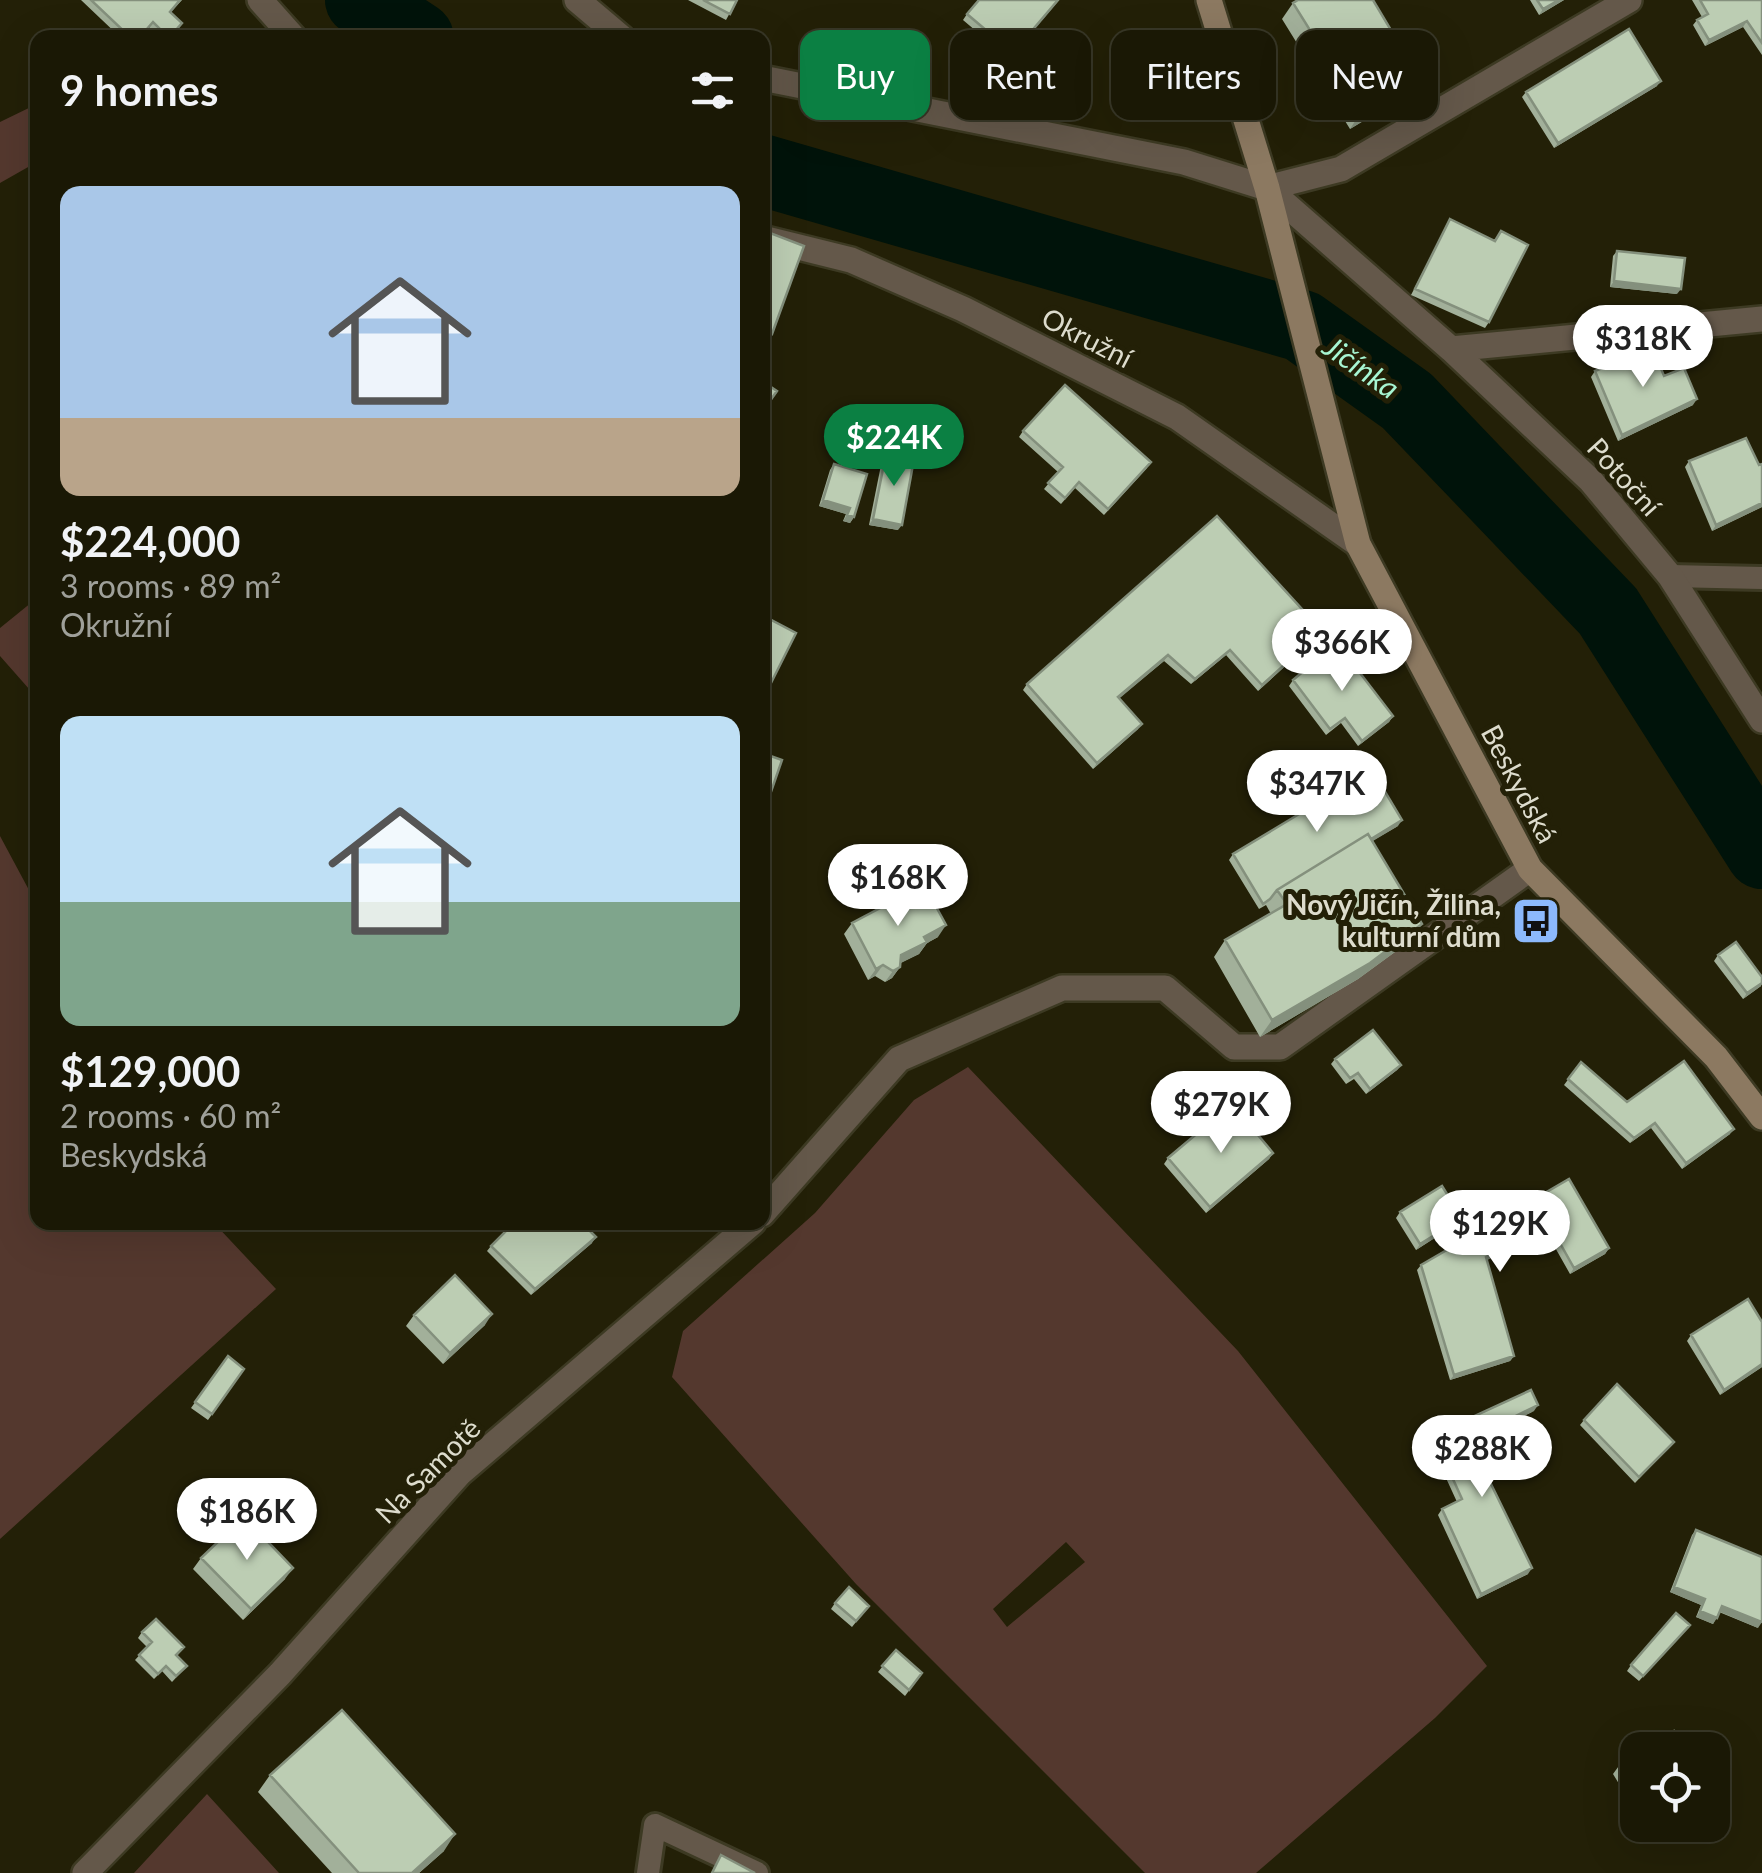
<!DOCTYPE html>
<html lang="en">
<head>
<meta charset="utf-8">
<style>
  :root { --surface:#1a1805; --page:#272513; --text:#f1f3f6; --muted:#9fa09a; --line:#383727; --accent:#0b8043 }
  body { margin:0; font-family:Lato,sans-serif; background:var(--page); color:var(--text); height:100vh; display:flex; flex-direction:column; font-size:38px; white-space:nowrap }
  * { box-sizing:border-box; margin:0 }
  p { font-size:32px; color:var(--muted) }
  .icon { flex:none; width:55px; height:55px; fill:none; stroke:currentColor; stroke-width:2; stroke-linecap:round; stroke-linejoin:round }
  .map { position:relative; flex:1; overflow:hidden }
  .panel { position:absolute; left:30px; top:30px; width:740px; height:1200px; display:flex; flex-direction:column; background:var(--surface); border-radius:20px; box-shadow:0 10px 40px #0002,0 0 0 2px var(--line) }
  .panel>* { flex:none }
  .banner { position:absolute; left:800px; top:30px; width:810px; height:90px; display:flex; gap:20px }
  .fabs { position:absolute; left:1620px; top:1732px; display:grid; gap:20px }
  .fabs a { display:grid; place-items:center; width:110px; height:110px; border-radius:20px; background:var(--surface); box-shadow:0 10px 40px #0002,0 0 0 2px var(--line); font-size:50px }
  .price { position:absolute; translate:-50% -85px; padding:0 22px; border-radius:35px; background:#fff; color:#222; font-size:32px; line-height:65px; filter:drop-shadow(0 2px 5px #0008) }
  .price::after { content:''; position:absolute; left:50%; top:60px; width:30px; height:22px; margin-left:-15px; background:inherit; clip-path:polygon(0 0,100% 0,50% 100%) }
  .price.on { background:var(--accent); color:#fff }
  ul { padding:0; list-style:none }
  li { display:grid; align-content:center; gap:20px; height:530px; padding:0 30px }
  li span { display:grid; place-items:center; height:310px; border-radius:20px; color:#555 }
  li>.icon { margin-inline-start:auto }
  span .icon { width:180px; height:180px; fill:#fffc; stroke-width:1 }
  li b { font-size:42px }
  h2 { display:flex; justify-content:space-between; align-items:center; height:120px; padding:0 30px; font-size:42px }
  .chip { padding:0 35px; border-radius:20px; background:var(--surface); box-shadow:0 10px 40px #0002,0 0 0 2px var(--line); font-size:35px; line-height:90px }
  .chip.on { background:var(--accent); color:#fff }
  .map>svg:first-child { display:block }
  .green { fill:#54382e; fill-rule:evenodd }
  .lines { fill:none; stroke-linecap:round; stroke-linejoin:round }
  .river { stroke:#00130a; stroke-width:72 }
  .lane-casing { stroke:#3d3a23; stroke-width:28 }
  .street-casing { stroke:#3d3a23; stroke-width:30 }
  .secondary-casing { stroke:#3d3a23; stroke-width:30 }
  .lane { stroke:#64584a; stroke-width:22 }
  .street { stroke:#64584a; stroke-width:25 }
  .secondary { stroke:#8c7961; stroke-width:25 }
  .wall { fill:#a2b09a }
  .shaded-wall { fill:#84907d }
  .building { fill:#bccdb3; stroke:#84907d; stroke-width:2.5 }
  .labels { text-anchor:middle; stroke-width:10; stroke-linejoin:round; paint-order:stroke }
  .street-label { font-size:28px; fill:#dddccd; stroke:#232007 }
  .poi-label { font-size:28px; font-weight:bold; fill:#dddccd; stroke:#232007; text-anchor:end }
  .water-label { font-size:30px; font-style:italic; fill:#a7f6d3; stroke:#232007 }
</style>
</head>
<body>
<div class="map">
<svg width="1762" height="1873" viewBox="0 0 1762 1873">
  <rect width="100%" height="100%" fill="#232007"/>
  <!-- green -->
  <path class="green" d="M37 104V162L0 183V122Z
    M37 598V698L0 656V628Z
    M0 836 37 905 38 1222 214 1223 276 1289 0 1539Z
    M968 1067 1238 1351 1487 1666 1435 1718 1256 1873H1145L856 1584 672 1377 683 1331 815 1213 914 1100ZM1066 1542 1085 1562 1007 1627 993 1609Z
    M207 1794 279 1873H134Z"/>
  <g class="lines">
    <!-- river -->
    <path class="river" d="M361 0 418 38
      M762 170 1302 326 1407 401 1608 611 1762 853"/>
    <!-- lane casing -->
    <g class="lane-casing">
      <path id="lane" d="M1670 576 1762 578
        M648 1873 655 1825 757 1873"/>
    </g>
    <!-- street casing -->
    <g class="street-casing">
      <path id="street" d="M260 0 294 38
        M577 0 622 38
        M762 78 1184 162 1267 188 1451 349 1591 481 1670 576 1762 720
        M1267 188 1341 169 1629 0
        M762 238 851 260 963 309 1177 417 1358 544
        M1451 349 1762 319
        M762 1214 899 1059 1062 988H1165L1234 1047H1280L1530 869
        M85 1873 280 1674 460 1473 753 1222"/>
    </g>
    <!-- secondary casing -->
    <g class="secondary-casing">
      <path id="secondary" d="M1209 0 1267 188 1358 544 1530 869 1716 1057 1762 1117"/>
    </g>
    <!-- lane -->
    <use href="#lane" class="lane"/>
    <!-- street -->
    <use href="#street" class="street"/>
    <!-- secondary -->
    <use href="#secondary" class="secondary"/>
  </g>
  <!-- wall -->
  <path class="wall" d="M81 0H182L170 13 178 29 170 38H159L149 27 140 38H121Z
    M688 0H737L726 20Z
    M1059 0 1009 59 963 20 967 14Z
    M1530 0H1564L1539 15Z
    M1692 0H1762V55L1743 27 1705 46 1693 25 1697 20 1702 17Z
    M1293 3 1419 77 1408 94 1350 129 1282 19Z
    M1657 86 1554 148 1522 97 1526 92Z
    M1450 219 1489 322 1485 328 1411 295Z
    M1617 251 1677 294 1610 287 1613 256Z
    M1595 371 1664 376 1693 405 1618 441 1591 377Z
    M1023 431 1147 468 1104 515 1075 488 1061 504 1044 489 1058 472 1019 437Z
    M886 454 898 530 869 525 882 460Z
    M1689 461 1759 465 1762 464V507L1712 531 1685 467Z
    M834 464 854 517 850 523 843 521 846 514 819 506 830 470Z
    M1217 516 1318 636 1258 691 1226 655 1191 684 1164 661 1119 698 1138 729 1093 769 1023 690 1027 684Z
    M1293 680 1393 716 1389 722 1358 746 1341 723 1326 735 1289 686Z
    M1398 826 1372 841 1410 941 1358 979 1260 1037 1214 957 1225 940 1271 914 1266 905 1259 909 1229 860 1233 854Z
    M906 901 938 937 927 943 919 954 900 963V967L892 978 885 982 875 976 868 980 844 934 852 923Z
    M1718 955 1761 986 1743 999 1714 961Z
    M1335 1059 1401 1065 1397 1070 1366 1094 1354 1079 1346 1084 1331 1064Z
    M1581 1062 1627 1102 1730 1134 1682 1169 1651 1128 1630 1143 1564 1085Z
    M1273 1153 1269 1159 1206 1213 1164 1164 1168 1158Z
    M1569 1179 1609 1248 1605 1254 1570 1274 1544 1228 1487 1260 1514 1356 1510 1361 1450 1380 1417 1270 1421 1265Z
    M1400 1212 1462 1218 1458 1223 1416 1250 1396 1218Z
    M592 1243 531 1295 487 1251 491 1246Z
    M414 1315 485 1325 443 1364 406 1326Z
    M1691 1335 1762 1367 1720 1395 1687 1341Z
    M228 1356 244 1369 208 1420 191 1408Z
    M1534 1411 1471 1442 1528 1574 1477 1599 1438 1515 1442 1509 1457 1502 1429 1441 1433 1435Z
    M1584 1420 1674 1442 1635 1483 1580 1425Z
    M1696 1530 1758 1628 1719 1612 1713 1624 1696 1617 1701 1605 1670 1592 1692 1535Z
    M201 1558 285 1579 243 1620 193 1569Z
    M835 1603 869 1606 852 1627 831 1609Z
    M1690 1625 1639 1681 1627 1671 1631 1665Z
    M142 1632 184 1647 177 1656 187 1666 172 1682 162 1671 154 1679 135 1660 147 1647 138 1638Z
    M896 1650 922 1673 905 1696 878 1672Z
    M1638 1753V1815L1613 1774 1621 1763Z
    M270 1775 444 1851 419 1873H332L258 1792Z"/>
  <!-- shaded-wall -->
  <path class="shaded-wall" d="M1559 0H1564L1539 15 1543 9Z
    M1747 21 1743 27 1705 46 1709 40Z
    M1419 77 1408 94 1350 129 1361 112Z
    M1661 81 1657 86 1554 148 1558 143Z
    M1614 281 1681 289 1677 294 1610 287Z
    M762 330 772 334 762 348Z
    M1697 399 1693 405 1618 441 1622 435Z
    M823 500 850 508 846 514 819 506Z
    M1762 503V507L1712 531 1716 525Z
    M847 515 854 517 850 523 843 521Z
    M873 519 902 525 898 530 869 525Z
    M1322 631 1318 636 1258 691 1262 685Z
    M1230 650 1226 655 1191 684 1195 679Z
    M1168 655 1164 661 1114 703 1118 697Z
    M1393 716 1389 722 1358 746 1362 741Z
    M1142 724 1138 729 1093 769 1097 763Z
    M1402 820 1398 826 1281 896Z
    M1422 924 1410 941 1358 979 1260 1037 1272 1020Z
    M946 925 938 937 927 943 919 954 893 967 901 955 924 937Z
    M883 965 875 976 868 980 876 969Z
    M900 967 892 978 885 982 893 971Z
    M1762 983 1761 986 1743 999 1747 993Z
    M1401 1065 1397 1070 1366 1094 1370 1089Z
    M1655 1123 1651 1128 1630 1143 1634 1138Z
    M1734 1129 1730 1134 1682 1169 1686 1163Z
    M1273 1153 1269 1159 1206 1213 1210 1207Z
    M1462 1218 1458 1223 1416 1250 1420 1244Z
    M1548 1222 1544 1228 1482 1263 1486 1257Z
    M596 1237 592 1243 531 1295 535 1289Z
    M1609 1248 1605 1254 1570 1274 1574 1268Z
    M492 1314 485 1325 443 1364 450 1353Z
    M1514 1356 1510 1361 1450 1380 1454 1375Z
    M1762 1364V1367L1720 1395 1724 1390Z
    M1538 1405 1534 1411 1465 1444 1469 1439Z
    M293 1568 285 1579 243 1620 251 1609Z
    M1532 1568 1528 1574 1477 1599 1481 1594Z
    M1674 1587 1705 1599 1701 1605 1670 1592Z
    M1722 1606 1762 1622 1758 1628 1718 1611Z
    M1700 1611 1717 1618 1713 1624 1696 1617Z
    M455 1834 444 1851 419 1873H412Z"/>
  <!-- building -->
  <path class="building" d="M91 0H180L170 12 182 23 169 38 153 22 139 38H131Z
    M703 0H737L730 14Z
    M979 0H1058L1013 53 967 14Z
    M1298 0H1373L1419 77 1361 112 1293 3Z
    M1537 0H1559L1543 9Z
    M1700 0H1762V43L1747 21 1709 40 1697 20 1708 14Z
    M1629 29 1661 81 1558 143 1526 92Z
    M1450 219 1495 241 1501 231 1528 245 1489 322 1415 289Z
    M762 230 804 246 772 334 762 330Z
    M1617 251 1685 258 1681 289 1614 281Z
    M1652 347 1664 376 1684 368 1697 399 1622 435 1595 371Z
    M762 381 777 391 762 412Z
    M1065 385 1151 462 1108 509 1079 482 1065 498 1048 483 1063 467 1023 431Z
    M1746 438 1759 465 1762 464V503L1716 525 1689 461Z
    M886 454 914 459 902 525 873 519Z
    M834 464 867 474 854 517 847 515 850 508 823 500Z
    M1217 516 1322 631 1262 685 1230 650 1195 679 1168 655 1118 697 1142 724 1097 763 1027 684Z
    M762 615 796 633 769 687 762 684Z
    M1337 643 1393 716 1362 741 1345 718 1330 729 1293 680Z
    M762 753 782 760 764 812 762 811Z
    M1372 770 1402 820 1371 839 1368 834 1277 890 1270 899 1263 904 1233 854Z
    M1368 834 1422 924 1370 963 1272 1020 1225 940 1287 904 1277 890Z
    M927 890 946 925 924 937 927 942 901 955 900 967 893 971 883 965 876 969 852 923 903 896 906 901Z
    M1736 942 1762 977V983L1747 993 1718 955Z
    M1373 1030 1401 1065 1370 1089 1358 1073 1350 1078 1335 1059Z
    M1684 1061 1734 1129 1686 1163 1655 1123 1634 1138 1568 1079 1581 1062 1627 1102Z
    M1232 1104 1273 1153 1210 1207 1168 1158Z
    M1569 1179 1609 1248 1574 1268 1548 1222 1486 1257 1514 1356 1454 1375 1421 1265Z
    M1442 1186 1462 1218 1420 1244 1400 1212Z
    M515 1222H581L596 1237 535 1289 491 1246Z
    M455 1275 492 1314 450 1353 414 1315Z
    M1748 1299 1762 1322V1364L1724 1390 1691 1335Z
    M228 1356 244 1369 212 1414 195 1402Z
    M1617 1384 1674 1442 1639 1477 1584 1420Z
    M1531 1390 1538 1405 1469 1439 1532 1568 1481 1594 1442 1509 1462 1499 1433 1435Z
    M244 1517 293 1568 251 1609 201 1558Z
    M1696 1530 1762 1557V1622L1722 1606 1717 1618 1700 1611 1705 1599 1674 1587Z
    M849 1587 869 1606 856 1621 835 1603Z
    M1676 1613 1690 1625 1643 1676 1631 1665Z
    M156 1619 184 1647 176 1655 187 1666 176 1676 166 1666 158 1674 139 1655 152 1642 142 1632Z
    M896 1650 922 1673 909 1690 882 1666Z
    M342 1710 455 1834 412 1873H359L270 1775Z
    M1674 1731 1685 1750H1642Z
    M1638 1753V1790L1621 1763Z
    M721 1855 755 1873H712Z"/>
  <!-- icons -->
  <defs>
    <g id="bus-square" transform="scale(2.5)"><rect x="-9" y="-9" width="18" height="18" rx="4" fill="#8cb9fc" stroke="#232007"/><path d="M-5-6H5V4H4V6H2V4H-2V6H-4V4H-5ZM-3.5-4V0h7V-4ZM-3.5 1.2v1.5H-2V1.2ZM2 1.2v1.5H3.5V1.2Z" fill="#111"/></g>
  </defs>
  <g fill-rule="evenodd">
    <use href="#bus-square" x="1536" y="921"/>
  </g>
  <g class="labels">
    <!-- street labels -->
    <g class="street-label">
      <text transform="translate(1087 338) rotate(27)" y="10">Okružní</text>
      <text transform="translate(1624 477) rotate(48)" y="10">Potoční</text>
      <text transform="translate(1519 784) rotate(62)" y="10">Beskydská</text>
      <text transform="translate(428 1471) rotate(-45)" y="10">Na Samotě</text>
    </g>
    <!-- poi labels -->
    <g class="poi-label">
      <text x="1501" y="915">Nový Jičín, Žilina,<tspan x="1501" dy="32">kulturní dům</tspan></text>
    </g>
    <!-- water labels -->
    <g class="water-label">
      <text transform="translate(1361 368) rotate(35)" y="10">Jičínka</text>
    </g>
  </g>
</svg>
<div class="fabs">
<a><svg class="icon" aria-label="locate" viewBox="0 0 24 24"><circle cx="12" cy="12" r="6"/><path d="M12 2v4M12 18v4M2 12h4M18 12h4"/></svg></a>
</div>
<b class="price" style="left:1643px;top:390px">$318K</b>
<b class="price on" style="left:894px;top:489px">$224K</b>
<b class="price" style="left:1342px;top:694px">$366K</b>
<b class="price" style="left:1317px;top:835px">$347K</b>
<b class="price" style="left:898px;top:929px">$168K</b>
<b class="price" style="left:1221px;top:1156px">$279K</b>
<b class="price" style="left:1500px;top:1275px">$129K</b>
<b class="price" style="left:1482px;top:1500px">$288K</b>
<b class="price" style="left:247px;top:1563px">$186K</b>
<div class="banner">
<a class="chip on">Buy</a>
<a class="chip">Rent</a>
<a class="chip">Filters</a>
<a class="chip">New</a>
</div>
<section class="panel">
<h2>9 homes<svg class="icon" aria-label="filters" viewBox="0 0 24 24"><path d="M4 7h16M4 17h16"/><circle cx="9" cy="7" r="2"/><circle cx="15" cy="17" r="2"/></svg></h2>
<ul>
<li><span style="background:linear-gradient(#a9c7e8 75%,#b9a48a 0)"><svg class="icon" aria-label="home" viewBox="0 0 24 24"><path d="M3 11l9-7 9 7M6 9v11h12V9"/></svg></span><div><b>$224,000</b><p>3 rooms · 89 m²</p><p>Okružní</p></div></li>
<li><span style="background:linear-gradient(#bfe0f5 60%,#7fa58c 0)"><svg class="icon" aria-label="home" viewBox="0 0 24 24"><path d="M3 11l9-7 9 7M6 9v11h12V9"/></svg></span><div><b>$129,000</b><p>2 rooms · 60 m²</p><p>Beskydská</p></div></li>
</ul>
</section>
</div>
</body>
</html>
